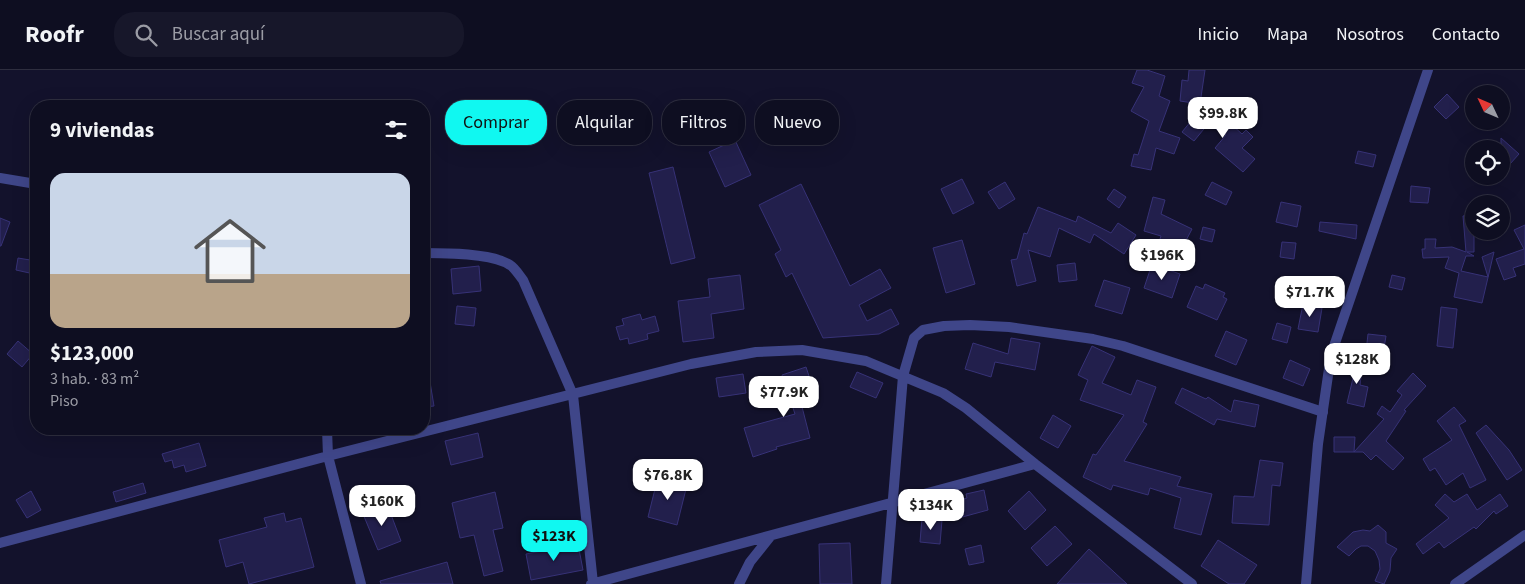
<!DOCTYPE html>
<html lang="es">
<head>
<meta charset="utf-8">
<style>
  :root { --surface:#0e0e21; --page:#17172a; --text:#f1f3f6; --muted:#9b9ca5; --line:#2e2e3f; --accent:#10f8f1 }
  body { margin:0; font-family:"Source Sans 3",sans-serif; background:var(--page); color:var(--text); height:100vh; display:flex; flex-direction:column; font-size:19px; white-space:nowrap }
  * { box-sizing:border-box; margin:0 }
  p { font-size:16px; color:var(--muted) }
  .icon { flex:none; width:28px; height:28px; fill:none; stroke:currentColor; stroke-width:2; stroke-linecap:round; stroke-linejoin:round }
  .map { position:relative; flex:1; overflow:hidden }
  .sheet { position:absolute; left:30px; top:30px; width:400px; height:335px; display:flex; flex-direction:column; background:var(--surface); border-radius:20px; box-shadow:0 5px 20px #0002,0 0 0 1px var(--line) }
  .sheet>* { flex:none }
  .banner { position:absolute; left:445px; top:30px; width:475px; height:45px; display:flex; gap:10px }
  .needle { width:32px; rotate:314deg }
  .fabs { position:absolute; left:1465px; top:15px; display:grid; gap:10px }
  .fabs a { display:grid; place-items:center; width:45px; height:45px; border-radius:50%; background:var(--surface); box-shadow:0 5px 20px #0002,0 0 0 1px var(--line); font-size:25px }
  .price { position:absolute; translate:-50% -42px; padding:0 11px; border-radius:10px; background:#fff; color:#222; font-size:16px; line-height:32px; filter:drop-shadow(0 1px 2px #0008) }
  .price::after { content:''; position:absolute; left:50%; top:30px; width:15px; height:11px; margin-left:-8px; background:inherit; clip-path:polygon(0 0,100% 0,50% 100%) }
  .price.active { background:var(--accent); color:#111 }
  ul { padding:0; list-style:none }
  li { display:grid; align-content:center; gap:10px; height:265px; padding:0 20px }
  li span { display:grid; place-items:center; height:155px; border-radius:15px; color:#555 }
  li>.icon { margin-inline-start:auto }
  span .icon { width:90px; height:90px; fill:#fffc; stroke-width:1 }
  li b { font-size:21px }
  h2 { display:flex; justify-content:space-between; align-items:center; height:60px; padding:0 20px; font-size:21px }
  .chip { padding:0 18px; border-radius:20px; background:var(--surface); box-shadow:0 5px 20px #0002,0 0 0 1px var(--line); font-size:18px; line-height:45px }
  .chip.active { background:var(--accent); color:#111 }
  header { display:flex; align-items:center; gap:30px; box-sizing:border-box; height:70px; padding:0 25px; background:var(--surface); border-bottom:1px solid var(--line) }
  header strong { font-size:24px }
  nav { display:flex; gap:28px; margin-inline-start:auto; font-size:18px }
  .search { width:350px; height:45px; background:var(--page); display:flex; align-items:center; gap:12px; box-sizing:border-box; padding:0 18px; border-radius:20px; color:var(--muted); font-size:19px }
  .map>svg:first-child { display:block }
  .building { fill:#221f4c; stroke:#373277 }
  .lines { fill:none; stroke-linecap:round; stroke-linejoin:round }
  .minor { stroke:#3f4689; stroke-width:10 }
  .tertiary { stroke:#3f4689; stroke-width:10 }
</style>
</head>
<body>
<header>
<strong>Roofr</strong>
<div class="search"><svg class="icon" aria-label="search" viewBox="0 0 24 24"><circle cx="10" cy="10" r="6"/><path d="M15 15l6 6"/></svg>Buscar aquí</div>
<nav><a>Inicio</a><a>Mapa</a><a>Nosotros</a><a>Contacto</a></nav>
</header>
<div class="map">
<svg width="1525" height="514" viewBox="0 0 1525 514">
  <rect width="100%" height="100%" fill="#13122c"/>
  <!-- building -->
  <path class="building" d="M1137 0H1147L1165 6 1159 26 1170 31 1159 61 1180 68 1174 84 1156 78 1151 100 1131 96 1134 84 1138 85 1149 51 1131 41 1144 17 1132 13Z
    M1189 0H1205L1200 34 1180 31 1182 10 1188 11Z
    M1447 24 1459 37 1446 49 1434 37Z
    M1201 39 1229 56 1231 54 1242 64 1246 60 1253 67 1242 78 1255 89 1243 102 1215 78 1226 65 1208 54 1194 71 1182 62Z
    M1501 68 1519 84 1501 104Z
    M735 70 751 105 725 117 709 82Z
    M1358 81 1376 85 1373 97 1355 93Z
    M673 97 695 188 671 194 649 103Z
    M962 109 974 133 953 144 941 119Z
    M1005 112 1015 129 999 139 988 122Z
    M1212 112 1232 122 1226 135 1205 125Z
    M801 114 850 216 880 199 891 218 859 235 867 251 891 239 899 254 879 264 823 268 792 203 786 207 775 184 781 180 759 135Z
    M1411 116 1430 118 1428 133 1410 132Z
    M1114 119 1126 127 1119 138 1107 129Z
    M1153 127 1165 130 1161 144 1192 159 1181 180 1160 169 1161 166 1144 161Z
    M1281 132 1301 136 1297 157 1276 152Z
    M1038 137 1076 152 1078 146 1111 163 1118 153 1136 165 1124 184 1094 164 1090 173 1059 158 1050 187 1028 180 1036 211 1017 216 1011 190 1017 189 1024 163 1027 164Z
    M1474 144V182H1467L1474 186H1466L1461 201 1488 207 1482 187 1494 182 1482 233 1454 227 1459 203 1445 198 1449 187 1423 188 1422 179H1425V169H1436L1435 178 1452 177 1466 182 1463 146Z
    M0 148 10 152 1 176H0Z
    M1320 152 1357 155 1356 169 1319 161Z
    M1525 155V194L1513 198 1516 206 1504 210 1496 189 1524 179 1514 160Z
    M1203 157 1215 160 1212 172 1200 169Z
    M962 170 975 214 946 223 933 178Z
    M1282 172 1296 173 1294 189 1280 187Z
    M18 188 36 191 34 204 16 200Z
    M1075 193 1077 210 1059 212 1057 195Z
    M1152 194 1180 204 1172 228 1144 218Z
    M479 196 481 221 453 224 451 199Z
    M740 205 744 239 711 244 714 268 683 272 678 231 710 227 708 209Z
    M1392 205 1405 208 1402 220 1389 217Z
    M1104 210 1130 218 1122 244 1095 236Z
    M1205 214 1225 223 1223 227 1227 229 1217 250 1187 237 1196 216 1203 219Z
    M1318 224 1332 225 1331 234 1317 233Z
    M1303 234 1322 238 1318 262 1298 259Z
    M457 236 476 238 474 256 455 254Z
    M1441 237 1457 239 1453 278 1437 276Z
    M640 244 642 250 655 246 659 261 647 264 648 269 629 274 628 268 620 270 616 257 624 255 622 249Z
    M1277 253 1291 257 1287 273 1272 269Z
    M1226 261 1247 270 1236 295 1215 286Z
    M1368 264 1386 266 1383 284 1366 282Z
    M1011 268 1040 273 1035 300 995 292 991 307 965 299 973 273 1008 284Z
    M18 271 33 284 22 297 7 284Z
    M1092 276 1115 287 1102 313 1131 325 1137 310 1156 317 1143 352 1147 354 1124 391 1181 407 1177 416 1212 424 1201 465 1174 458 1181 428 1150 418 1148 425 1113 415 1111 420 1083 407 1093 384 1096 385 1124 345 1080 330 1088 310 1078 305Z
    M1290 290 1310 299 1303 316 1283 308Z
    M1350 290 1363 291 1360 315 1368 317 1364 337 1347 333 1354 304 1349 303Z
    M806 297 815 324 800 329 810 368 776 377 777 379 753 387 744 358 795 344 782 305Z
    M857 302 883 313 876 328 850 317Z
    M1413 303 1426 316 1404 340 1406 341 1386 371 1404 388 1393 400 1376 385 1371 390 1363 382H1354L1384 349 1377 344 1382 336 1390 342 1402 325 1397 321Z
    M743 304 746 323 719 327 716 308Z
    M424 306H429L434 336 424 337Z
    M1182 318 1206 329 1208 327 1231 342 1234 330 1259 335 1255 357 1217 349 1214 355 1175 333Z
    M1454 337 1466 351 1459 355 1486 410 1470 418 1463 403 1446 415 1435 398 1430 401 1423 389 1452 370 1437 351Z
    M1053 345 1071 356 1058 378 1040 368Z
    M1486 355 1509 380 1522 400 1507 410 1476 363Z
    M478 363 483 387 451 395 445 371Z
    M1334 367H1355L1354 382H1334Z
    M199 373 206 396 186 402 184 395 174 398 172 390 165 392 162 384Z
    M1260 390 1283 393 1280 416 1272 415 1269 455 1232 453 1234 426 1254 427Z
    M658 407 687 415 677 455 648 447Z
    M143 413 146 423 116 432 113 422Z
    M984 420 988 440 955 449 950 432 967 428 966 424Z
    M31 421 41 440 27 448 16 430Z
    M1029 421 1046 440 1025 460 1008 441Z
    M495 422 503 458 493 460 503 501 484 506 474 465 460 468 452 433Z
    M1445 424 1454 432 1467 424 1477 440 1500 424 1508 436 1496 444 1494 441 1476 459 1474 457 1444 478 1439 472 1423 484 1416 474 1449 448 1435 435Z
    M387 434 401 471 378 480 363 444Z
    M284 443 286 452 301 448 314 497 249 514 243 492 226 497 219 470 267 457 264 448Z
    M922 448 942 450 940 474 920 472Z
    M1378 455 1386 462V473L1397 479 1391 488 1390 501 1384 514 1375 511 1380 499 1379 490 1375 481 1368 476H1361L1356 479 1349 486 1337 477 1353 462 1363 460 1370 461Z
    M1055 456 1072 474 1047 496 1031 478Z
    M1218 470 1257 495 1244 514H1229L1201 496Z
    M850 473 852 514H820L819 474Z
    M578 474 583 500 531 510 526 484Z
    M981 475 984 492 969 495 965 479Z
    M1089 479 1127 514H1057Z
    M447 492 453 514H381L380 511Z"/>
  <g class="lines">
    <!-- minor -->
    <path class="minor" d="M0 108 36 114
      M424 183C445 183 492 183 510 195 515 198 519 205 523 210L573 325 593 513
      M327 359 328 386 361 514
      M0 473 328 386 691 294 756 282 802 280 866 291 943 323 966 338 1035 394 1192 514
      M591 514 1035 394
      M739 514 750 492 770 467
      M886 514 903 306 914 268 923 260 944 256 970 255 1009 257 1093 269 1123 276 1323 342"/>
    <!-- tertiary -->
    <path class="tertiary" d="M1306 514 1318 374 1331 285 1428 0
      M1455 514 1525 465"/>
  </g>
</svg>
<div class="fabs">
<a><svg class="needle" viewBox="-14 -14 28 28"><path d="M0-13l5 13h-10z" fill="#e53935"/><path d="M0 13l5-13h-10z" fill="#9b9ca5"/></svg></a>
<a><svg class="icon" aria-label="locate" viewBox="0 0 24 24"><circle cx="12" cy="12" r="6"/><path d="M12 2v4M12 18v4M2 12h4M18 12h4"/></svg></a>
<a><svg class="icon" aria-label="layers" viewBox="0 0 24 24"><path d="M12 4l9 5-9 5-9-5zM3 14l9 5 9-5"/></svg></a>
</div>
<b class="price" style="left:1223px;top:69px">$99.8K</b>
<b class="price" style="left:1162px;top:211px">$196K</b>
<b class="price" style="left:1310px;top:248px">$71.7K</b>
<b class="price" style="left:1357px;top:315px">$128K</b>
<b class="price" style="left:784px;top:348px">$77.9K</b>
<b class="price" style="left:668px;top:431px">$76.8K</b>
<b class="price" style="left:382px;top:457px">$160K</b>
<b class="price" style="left:931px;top:461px">$134K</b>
<b class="price active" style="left:554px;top:492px">$123K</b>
<div class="banner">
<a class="chip active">Comprar</a>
<a class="chip">Alquilar</a>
<a class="chip">Filtros</a>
<a class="chip">Nuevo</a>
</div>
<section class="sheet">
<h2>9 viviendas<svg class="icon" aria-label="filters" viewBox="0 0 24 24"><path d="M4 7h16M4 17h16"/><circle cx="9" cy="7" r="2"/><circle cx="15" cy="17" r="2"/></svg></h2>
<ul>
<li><span style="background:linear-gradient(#c9d6e8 65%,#b9a48a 0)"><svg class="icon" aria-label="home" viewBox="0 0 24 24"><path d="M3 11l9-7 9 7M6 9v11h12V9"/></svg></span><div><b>$123,000</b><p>3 hab. · 83 m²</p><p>Piso</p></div></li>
</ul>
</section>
</div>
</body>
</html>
